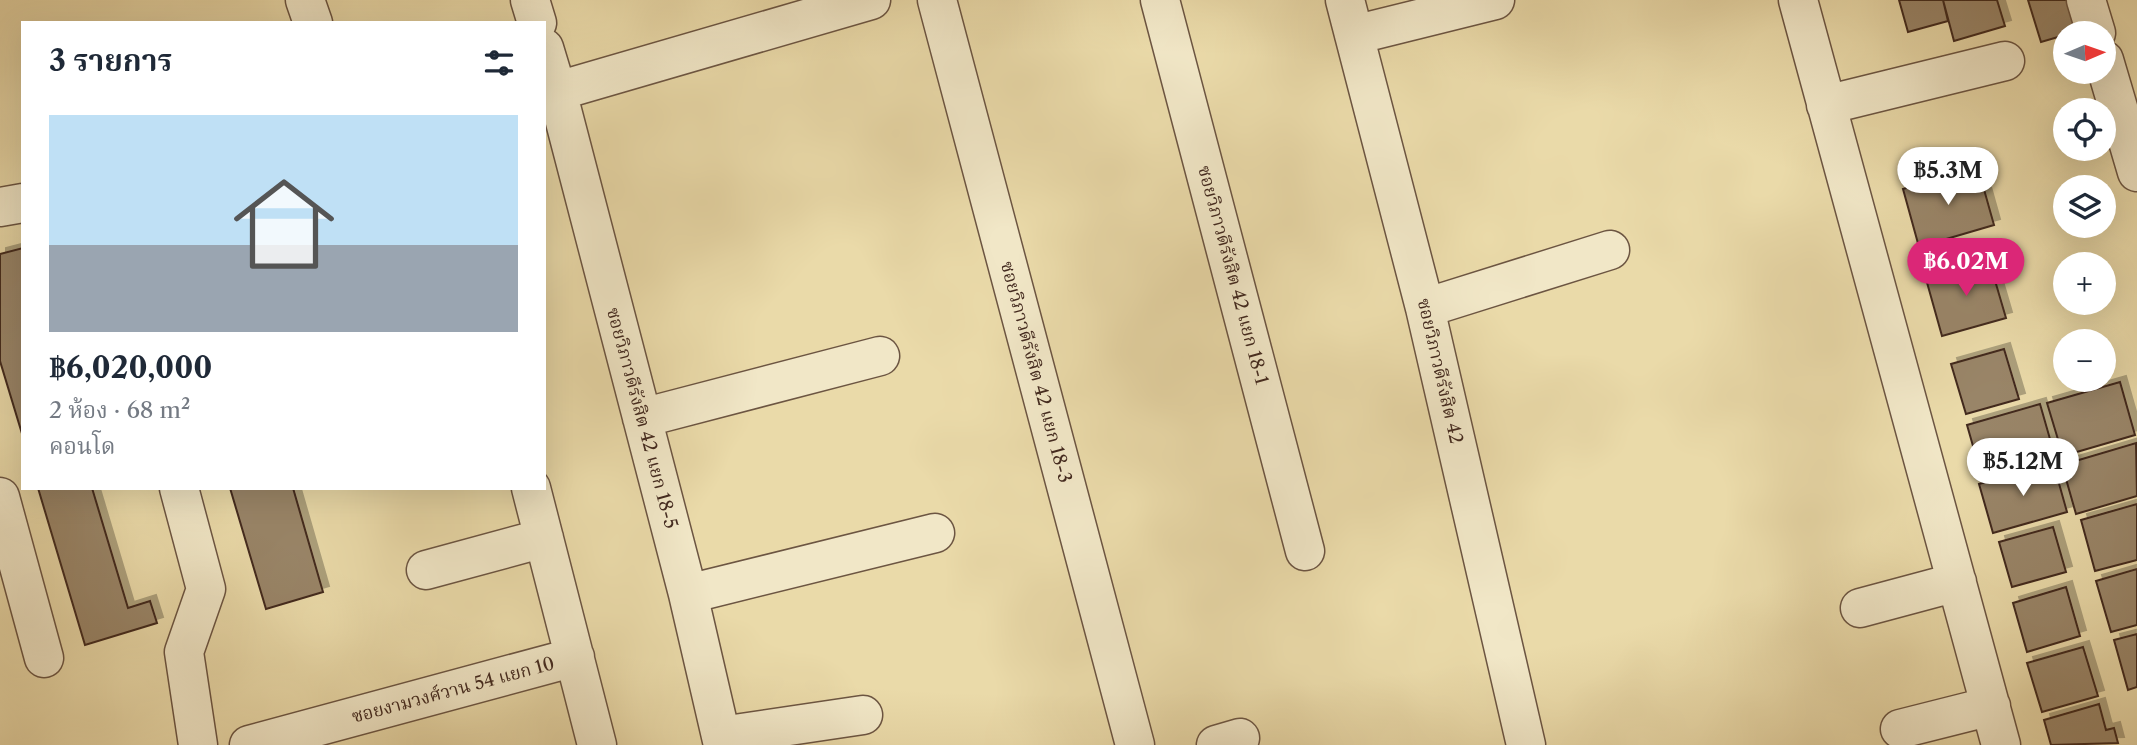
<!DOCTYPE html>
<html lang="th">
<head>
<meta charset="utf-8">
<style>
  :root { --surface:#fff; --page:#f6f6f7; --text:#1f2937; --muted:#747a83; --accent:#db2777 }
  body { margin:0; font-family:"Libre Caslon Text","Noto Serif Thai",serif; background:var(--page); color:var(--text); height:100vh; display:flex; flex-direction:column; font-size:26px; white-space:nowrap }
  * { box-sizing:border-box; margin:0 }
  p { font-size:23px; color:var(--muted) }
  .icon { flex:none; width:38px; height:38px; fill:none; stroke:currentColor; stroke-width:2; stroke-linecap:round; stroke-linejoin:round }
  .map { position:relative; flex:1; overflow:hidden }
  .side { position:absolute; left:21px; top:21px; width:525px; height:469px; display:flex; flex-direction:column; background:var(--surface); border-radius:0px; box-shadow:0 7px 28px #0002 }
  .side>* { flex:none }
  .needle { width:46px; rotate:88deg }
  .controls { position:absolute; left:2053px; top:21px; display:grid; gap:14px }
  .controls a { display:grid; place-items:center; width:63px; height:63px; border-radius:50%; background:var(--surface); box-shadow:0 7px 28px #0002; font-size:35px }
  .price { position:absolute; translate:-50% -60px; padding:0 16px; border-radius:24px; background:#fff; color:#222; font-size:23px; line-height:46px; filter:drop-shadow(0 2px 4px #0008) }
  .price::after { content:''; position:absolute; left:50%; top:42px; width:21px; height:16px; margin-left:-10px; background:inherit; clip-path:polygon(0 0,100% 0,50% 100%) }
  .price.current { background:var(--accent); color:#fff }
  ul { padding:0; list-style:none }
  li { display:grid; align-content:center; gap:14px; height:371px; padding:0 28px }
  li span { display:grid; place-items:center; height:217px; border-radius:0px; color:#555 }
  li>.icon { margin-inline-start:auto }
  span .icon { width:126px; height:126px; fill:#fffc; stroke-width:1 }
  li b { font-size:30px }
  h2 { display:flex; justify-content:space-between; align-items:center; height:84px; padding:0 28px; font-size:30px }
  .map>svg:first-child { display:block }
  .building { fill:#998567; stroke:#42291f; stroke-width:2; filter:url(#shadow) }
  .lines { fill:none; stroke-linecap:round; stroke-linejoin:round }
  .minor-casing { stroke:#6c5542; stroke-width:41 }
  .minor { stroke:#f1e7c7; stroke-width:38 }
  .labels { text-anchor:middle; stroke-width:5; stroke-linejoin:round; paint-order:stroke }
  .street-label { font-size:18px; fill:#42291f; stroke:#f1e7c7 }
</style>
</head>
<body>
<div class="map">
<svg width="2137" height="745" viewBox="0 0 2137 745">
  <defs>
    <filter id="shadow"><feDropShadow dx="6" dy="-6" stdDeviation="0" flood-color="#0004"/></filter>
  </defs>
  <rect width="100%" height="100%" fill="#eadaa9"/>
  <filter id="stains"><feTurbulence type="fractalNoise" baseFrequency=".00286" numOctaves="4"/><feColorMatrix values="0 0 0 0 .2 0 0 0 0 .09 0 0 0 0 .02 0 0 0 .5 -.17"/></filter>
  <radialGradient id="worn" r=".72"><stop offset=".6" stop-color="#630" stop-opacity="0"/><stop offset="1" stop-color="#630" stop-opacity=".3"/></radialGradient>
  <!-- building -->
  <path class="building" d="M1899 0H1943L1948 21 1908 32Z
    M1943 0H1997L2005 26 1954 41Z
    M2028 0H2070L2078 31 2065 33V35L2041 42Z
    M1978 168 1994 225 1919 247 1903 189Z
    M23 248V437L0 361V254Z
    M1989 260 2006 318 1942 336 1926 279Z
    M2004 349 2019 399 1966 414 1951 364Z
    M2120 382 2135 435 2063 456 2047 403Z
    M2040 404 2054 453 1981 474 1967 425Z
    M2136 443 2137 496 2076 514 2062 465Z
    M2053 462 2067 512 1993 533 1979 484Z
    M38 488H92L128 608 150 601 157 623 85 645Z
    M230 488H293L323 592 266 609Z
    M2137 504V560L2095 571 2081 520Z
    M2053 527 2066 572 2012 587 1999 542Z
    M2137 569V625L2111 632 2096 581Z
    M2066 587 2080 636 2027 652 2013 603Z
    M2137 634V687L2128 690 2114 640Z
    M2083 647 2098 696 2042 712 2027 663Z
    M2099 704 2106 730 2114 728 2118 743 2051 745 2044 720Z"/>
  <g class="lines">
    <!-- minor casing -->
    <g class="minor-casing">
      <path id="minor" d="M305 0 313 23
        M530 0 537 23
        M937 0 1135 745
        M1160 0 1305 551
        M1345 0 1425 308 1526 745
        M1798 0 2001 745
        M2086 0 2096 33
        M1354 35 1495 0
        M544 48 557 91 688 594 723 745
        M2104 60 2137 172
        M544 95 871 0
        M1826 105 2005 61
        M0 207 23 203
        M1425 308 1610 250
        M642 418 880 356
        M179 488 206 589 184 652 198 745
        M531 488 597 745
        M0 497 44 658
        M426 570 544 538
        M688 594 935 533
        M1860 608 1957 582
        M1900 729 1991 706
        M721 736 863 715
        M249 745 575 657
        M1216 745 1240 738"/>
    </g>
    <!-- minor -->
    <use href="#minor" class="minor"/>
  </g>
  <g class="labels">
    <!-- street labels -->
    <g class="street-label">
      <text transform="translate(1233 275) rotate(75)" y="6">ซอยวิภาวดีรังสิต 42 แยก 18-1</text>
      <text transform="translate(1440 371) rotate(77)" y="6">ซอยวิภาวดีรังสิต 42</text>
      <text transform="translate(1036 372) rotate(75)" y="6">ซอยวิภาวดีรังสิต 42 แยก 18-3</text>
      <text transform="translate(642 418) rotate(75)" y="6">ซอยวิภาวดีรังสิต 42 แยก 18-5</text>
      <text transform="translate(453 690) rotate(-15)" y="6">ซอยงามวงศ์วาน 54 แยก 10</text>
    </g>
  </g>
  <rect width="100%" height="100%" filter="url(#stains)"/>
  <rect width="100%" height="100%" fill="url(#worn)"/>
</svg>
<div class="controls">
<a><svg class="needle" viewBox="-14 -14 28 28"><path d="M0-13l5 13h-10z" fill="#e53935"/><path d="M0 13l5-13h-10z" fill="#747a83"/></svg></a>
<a><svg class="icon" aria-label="locate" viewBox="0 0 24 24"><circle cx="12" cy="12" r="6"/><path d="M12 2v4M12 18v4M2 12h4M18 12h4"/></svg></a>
<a><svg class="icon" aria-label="layers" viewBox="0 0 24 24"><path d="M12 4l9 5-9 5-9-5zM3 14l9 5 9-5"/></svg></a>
<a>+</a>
<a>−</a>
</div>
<b class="price" style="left:1948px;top:207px">฿5.3M</b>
<b class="price current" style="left:1966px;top:298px">฿6.02M</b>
<b class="price" style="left:2023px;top:498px">฿5.12M</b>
<section class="side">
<h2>3 รายการ<svg class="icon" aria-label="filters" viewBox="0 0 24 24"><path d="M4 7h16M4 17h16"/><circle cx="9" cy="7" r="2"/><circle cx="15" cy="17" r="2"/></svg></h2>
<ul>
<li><span style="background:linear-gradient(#bfe0f5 60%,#9aa5b1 0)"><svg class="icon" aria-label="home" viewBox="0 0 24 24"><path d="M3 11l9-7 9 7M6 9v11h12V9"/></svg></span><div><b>฿6,020,000</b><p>2 ห้อง · 68 m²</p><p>คอนโด</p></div></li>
</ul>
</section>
</div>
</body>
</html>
